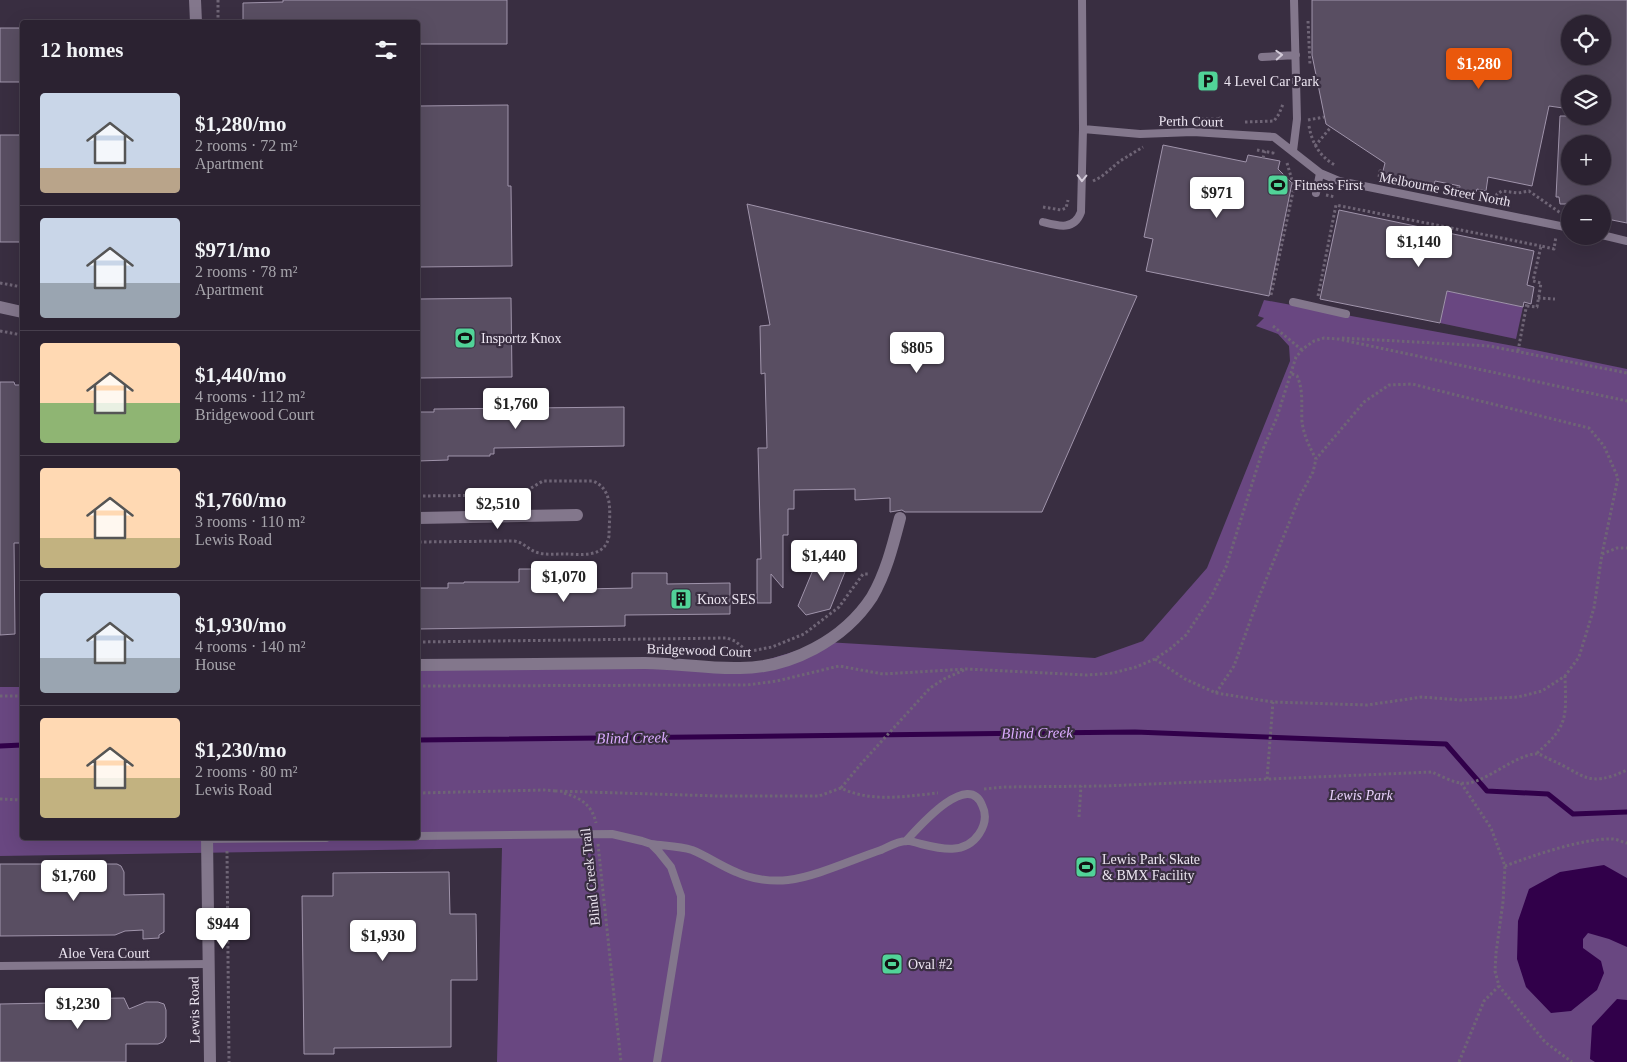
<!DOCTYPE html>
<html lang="en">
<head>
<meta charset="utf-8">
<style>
  :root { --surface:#2b2231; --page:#372f3d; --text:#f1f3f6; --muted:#a6a4ab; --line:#473f4d; --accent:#ea580c }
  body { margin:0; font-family:Georgia,serif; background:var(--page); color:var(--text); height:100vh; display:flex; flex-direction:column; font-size:19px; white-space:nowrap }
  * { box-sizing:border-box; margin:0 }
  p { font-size:16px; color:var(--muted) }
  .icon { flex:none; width:28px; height:28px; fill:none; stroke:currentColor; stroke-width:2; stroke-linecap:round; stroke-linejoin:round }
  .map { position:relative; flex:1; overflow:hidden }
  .panel { position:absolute; left:20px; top:20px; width:400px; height:820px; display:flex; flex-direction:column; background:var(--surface); border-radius:5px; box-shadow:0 5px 20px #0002,0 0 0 1px var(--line) }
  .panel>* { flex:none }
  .buttons { position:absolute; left:1561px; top:15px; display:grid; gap:10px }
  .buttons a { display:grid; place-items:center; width:50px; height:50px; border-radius:50%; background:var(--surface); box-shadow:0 5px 20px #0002,0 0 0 1px var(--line); font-size:25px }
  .price { position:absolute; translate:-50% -42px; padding:0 11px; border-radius:5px; background:#fff; color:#222; font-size:16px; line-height:32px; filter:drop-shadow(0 1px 2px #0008) }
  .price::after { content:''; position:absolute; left:50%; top:30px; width:15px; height:11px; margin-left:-8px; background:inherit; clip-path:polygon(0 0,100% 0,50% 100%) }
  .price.on { background:var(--accent); color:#fff }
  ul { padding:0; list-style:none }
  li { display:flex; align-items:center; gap:15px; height:125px; padding:0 20px }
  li+li { border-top:1px solid var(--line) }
  li span { display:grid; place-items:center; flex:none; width:140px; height:100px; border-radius:5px; color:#555 }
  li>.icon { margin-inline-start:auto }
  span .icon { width:60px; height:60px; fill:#fffc; stroke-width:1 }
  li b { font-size:21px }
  h2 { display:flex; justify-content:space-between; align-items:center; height:60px; padding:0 20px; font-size:21px }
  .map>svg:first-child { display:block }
  .green { fill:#694781 }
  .water { fill:#31004a }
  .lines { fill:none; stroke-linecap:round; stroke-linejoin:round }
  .stream { stroke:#31004a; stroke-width:5 }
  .building { fill:#594e62; stroke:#a094ab; fill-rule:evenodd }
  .path { stroke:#6f6576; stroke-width:3; stroke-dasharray:2.5 2.5; stroke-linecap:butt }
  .lane { stroke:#83778c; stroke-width:8 }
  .street { stroke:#83778c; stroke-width:12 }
  .secondary { stroke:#83778c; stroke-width:12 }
  .oneway { stroke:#d2cad8 }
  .labels { text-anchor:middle; stroke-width:4.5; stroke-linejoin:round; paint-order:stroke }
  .poi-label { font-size:14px; fill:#ece5f1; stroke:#392e41; text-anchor:start }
  .street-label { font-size:14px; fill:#ece5f1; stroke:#392e41 }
  .park-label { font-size:14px; font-style:italic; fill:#ecd4ff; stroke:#392e41 }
  .water-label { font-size:15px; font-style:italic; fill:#dbabff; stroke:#392e41 }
</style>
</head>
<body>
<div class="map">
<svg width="1627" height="1062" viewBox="0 0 1627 1062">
  <rect width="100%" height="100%" fill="#392e41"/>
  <!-- green -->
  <path class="green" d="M1447 291 1523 307 1516 339 1440 323Z
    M1264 300 1535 350 1627 369V1062H497L502 848 0 856V687H22V838H418V665L739 668 826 642 1095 658 1143 641 1207 568 1290 361 1289 346 1278 334 1256 326 1264 318 1258 316Z"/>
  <!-- water -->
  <path class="water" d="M1604 865 1627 878V947L1609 939 1588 933 1583 939V948L1601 961 1604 973 1597 990 1571 1011 1551 1013 1526 987 1517 959 1518 921 1529 889 1560 872Z
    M1617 999 1627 1000V1062H1595L1590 1059 1592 1026Z"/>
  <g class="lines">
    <!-- stream -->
    <path class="stream" d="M418 740 1135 732 1446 744 1487 791 1548 794 1573 814 1627 812
      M0 746 22 745"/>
  </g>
  <!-- building -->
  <path class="building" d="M283 0H507V44H418V22H243V3L283 2Z
    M1312 0H1627V223L1602 218V204H1560L1559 197H1556L1560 116H1602V84H1570V109L1549 106 1532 186 1488 177 1486 191 1477 189 1475 194 1459 191 1460 186 1435 181 1434 186 1382 175 1385 163 1326 124 1312 55ZM1570 24H1602V56H1570ZM1570 144H1602V176H1570Z
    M0 28H22V82H0Z
    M508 105V186H511L512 266 418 267V106Z
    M0 135H22V242H0Z
    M1163 145 1246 162 1248 155 1280 161 1278 169 1292 183 1269 296 1146 271 1153 239 1144 237Z
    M747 204 1137 296 1042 512H905L902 510 890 512V498L855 500V489L794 490V509H788V535H783V588L771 574V603H757V559H761L758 448H767L765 373 761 374 760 326 770 325Z
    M1339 210 1534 251 1527 285 1534 287 1531 304 1524 302 1523 307 1447 291 1440 323 1320 299Z
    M511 298 512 377 418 378V299Z
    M0 382H14L15 385H22V543H14L15 634 0 635Z
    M624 407V446L494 448V454H490V456H448V460L418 461V412H434V409Z
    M823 546 851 557 830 609 806 615 798 606Z
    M519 569H535V590L632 588V573H667V584L730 583V614L625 615V626L418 629V588H448V583H464V582H519Z
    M0 864H117L121 866 124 872V895L164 894V932L159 935V938L143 939V930L125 931 115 935 0 936Z
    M449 872 450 914H476L477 980H451V1047L334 1048V1054H304L302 896H333V873Z
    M124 998 129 1009 146 1002H158L164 1004 166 1010V1037L163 1042 158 1044H126V1062H0V1004L52 1003 55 999Z"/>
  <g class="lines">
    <!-- path -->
    <path class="path" d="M218 0V22
      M1308 21 1310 65
      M1198 117V119H1220L1219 117
      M1308 120 1324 117
      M1245 122 1274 121 1279 114 1283 104
      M1309 126C1312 143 1320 157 1335 165
      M1315 146 1331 127
      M1257 150 1273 153V151
      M1263 158 1265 151
      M1287 163 1294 187 1305 190
      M1379 177 1380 171H1383
      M1093 181 1101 177 1120 161 1143 147
      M1456 193 1457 188H1460
      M1326 195 1335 197
      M1495 201 1497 194 1502 191 1518 193 1529 191 1562 214
      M1043 207 1061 210 1066 208 1068 200
      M0 283 22 287
      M1271 295 1294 187
      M1318 296 1336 205 1541 246
      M1538 298 1555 299
      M1527 306 1537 307 1541 283 1533 281 1541 246 1554 249 1556 236
      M1273 326 1302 350
      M0 331 22 335
      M1342 338 1489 346 1627 373
      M1518 351 1527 303
      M418 496 519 495 543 481H593C615 490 609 516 609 536 605 559 580 554 563 554 555 554 546 555 539 553 529 551 524 542 514 541L418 542
      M1602 554 1617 548H1627
      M418 642 727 638 735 641 746 650 751 651 772 647 804 634 839 607 863 574H868
      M1155 659 1185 679 1216 693 1273 702 1367 705 1422 697 1461 700 1518 697 1542 691 1565 676 1579 657 1594 608 1602 554 1618 478 1604 446 1589 428 1412 384 1389 385 1364 402 1316 459
      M418 686 747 685 777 681 839 666 883 674 967 669 1087 675 1113 673 1136 667 1155 659 1170 649 1186 635 1211 597 1226 567 1263 449 1277 417 1296 357 1304 348 1314 341 1324 338 1338 339 1627 401
      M1216 693 1234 666 1257 602 1300 496 1313 472 1316 459C1310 448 1304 436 1302 422 1301 406 1304 391 1297 376L1290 373
      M0 696H22
      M1537 753C1569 725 1566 717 1565 676
      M1267 779 1273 702
      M1461 783 1491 828 1505 866 1503 902 1496 953 1495 971 1499 986 1545 1042 1572 1062
      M841 788 860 765 930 688 944 679 964 670
      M984 789 1003 787 1105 786 1432 772C1441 776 1452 782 1461 783 1481 787 1512 756 1535 754 1539 753 1545 757 1549 759 1585 774 1586 789 1627 770
      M555 791 718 796H819L841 788C871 803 907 796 938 793
      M418 793 544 790 556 791
      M564 793C581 798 592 805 596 823
      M0 799 22 800
      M1079 817 1081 786
      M598 844 621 1062
      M227 851 229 1062
      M1505 866C1532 856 1583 838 1612 839 1617 839 1622 842 1627 843
      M1459 1062 1484 1001 1499 986"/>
    <!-- lane -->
    <path class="lane" d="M1262 57 1296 55
      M1083 129 1140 134 1193 132 1274 137 1320 173 1339 181 1570 228
      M1293 151 1297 119 1294 0
      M1316 193 1320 173
      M1043 222C1058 226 1074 231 1081 212L1083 129 1082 0
      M1602 235 1627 241
      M1293 302 1346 314
      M418 836 612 834 642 841 651 844 659 852 671 867 681 896V914L657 1062
      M207 839 326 838
      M651 844C665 846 679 846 692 850 707 856 721 866 736 872 751 879 771 882 788 880 815 877 854 859 881 850 888 847 898 841 906 841 910 840 916 843 921 844 941 849 965 855 979 834 985 825 987 815 982 805 968 770 918 828 906 841
      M0 966 209 964"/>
    <!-- street -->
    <path class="street" d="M0 307 22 312
      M418 518 577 515
      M418 665C493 664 569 663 645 663 677 663 708 669 740 668 790 668 844 640 872 597 886 573 893 545 900 518"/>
    <!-- secondary -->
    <path class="secondary" d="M195 0 196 22
      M207 838 210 1062"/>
  </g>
  <!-- one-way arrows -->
  <defs><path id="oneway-chevron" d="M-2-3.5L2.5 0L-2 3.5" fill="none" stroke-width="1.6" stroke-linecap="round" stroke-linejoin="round" transform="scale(1.25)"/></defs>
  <g class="oneway">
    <use href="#oneway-chevron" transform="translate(1279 55) rotate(-3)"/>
    <use href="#oneway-chevron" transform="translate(1082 178) rotate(91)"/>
  </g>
  <!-- icons -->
  <defs>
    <g id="parking-square" transform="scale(1.125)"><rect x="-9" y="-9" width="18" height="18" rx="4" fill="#51d398" stroke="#392e41"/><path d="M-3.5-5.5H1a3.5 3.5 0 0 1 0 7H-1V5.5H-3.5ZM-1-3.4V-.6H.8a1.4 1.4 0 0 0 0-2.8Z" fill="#111"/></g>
    <g id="stadium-square" transform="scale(1.125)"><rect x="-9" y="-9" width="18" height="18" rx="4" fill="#51d398" stroke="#392e41"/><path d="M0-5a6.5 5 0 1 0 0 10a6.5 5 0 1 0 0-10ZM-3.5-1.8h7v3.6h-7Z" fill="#111"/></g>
    <g id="building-square" transform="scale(1.125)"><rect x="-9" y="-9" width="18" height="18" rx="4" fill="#51d398" stroke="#392e41"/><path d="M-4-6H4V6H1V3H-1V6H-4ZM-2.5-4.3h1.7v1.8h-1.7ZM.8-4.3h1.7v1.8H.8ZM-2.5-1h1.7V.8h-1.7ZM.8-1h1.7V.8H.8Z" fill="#111"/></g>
  </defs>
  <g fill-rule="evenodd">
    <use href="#parking-square" x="1208" y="81"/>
    <use href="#stadium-square" x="1278" y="185"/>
    <use href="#stadium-square" x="465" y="338"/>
    <use href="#building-square" x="681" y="599"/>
    <use href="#stadium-square" x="1086" y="867"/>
    <use href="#stadium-square" x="892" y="964"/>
  </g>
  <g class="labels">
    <!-- poi labels -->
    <g class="poi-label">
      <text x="1224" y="86">4 Level Car Park</text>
      <text x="1294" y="190">Fitness First</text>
      <text x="481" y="343">Insportz Knox</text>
      <text x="697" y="604">Knox SES</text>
      <text x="1102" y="864">Lewis Park Skate<tspan x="1102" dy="16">&amp; BMX Facility</tspan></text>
      <text x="908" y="969">Oval #2</text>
    </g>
    <!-- street labels -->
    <g class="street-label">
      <text transform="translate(1191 121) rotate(1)" y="5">Perth Court</text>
      <text transform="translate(1445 189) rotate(11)" y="5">Melbourne Street North</text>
      <text transform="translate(699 650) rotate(2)" y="5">Bridgewood Court</text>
      <text transform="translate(590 877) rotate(-96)" y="5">Blind Creek Trail</text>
      <text x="104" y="958">Aloe Vera Court</text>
      <text transform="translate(194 1010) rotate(-91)" y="5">Lewis Road</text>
    </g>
    <!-- park labels -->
    <g class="park-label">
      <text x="1361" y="800">Lewis Park</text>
    </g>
    <!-- water labels -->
    <g class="water-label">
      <text transform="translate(1037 733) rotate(-1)" y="5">Blind Creek</text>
      <text transform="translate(632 738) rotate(-1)" y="5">Blind Creek</text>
    </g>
  </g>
</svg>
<div class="buttons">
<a><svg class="icon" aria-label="locate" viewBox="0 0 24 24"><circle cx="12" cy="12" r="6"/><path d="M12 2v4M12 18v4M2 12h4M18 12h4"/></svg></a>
<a><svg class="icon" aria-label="layers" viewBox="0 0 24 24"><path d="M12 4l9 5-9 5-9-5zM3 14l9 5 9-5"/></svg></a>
<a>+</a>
<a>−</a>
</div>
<b class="price on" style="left:1479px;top:90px">$1,280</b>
<b class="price" style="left:1217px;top:219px">$971</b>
<b class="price" style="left:1419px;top:268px">$1,140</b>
<b class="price" style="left:917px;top:374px">$805</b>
<b class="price" style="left:516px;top:430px">$1,760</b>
<b class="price" style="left:498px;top:530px">$2,510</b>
<b class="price" style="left:824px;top:582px">$1,440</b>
<b class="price" style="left:564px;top:603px">$1,070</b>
<b class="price" style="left:74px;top:902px">$1,760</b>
<b class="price" style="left:223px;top:950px">$944</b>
<b class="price" style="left:383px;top:962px">$1,930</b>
<b class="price" style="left:78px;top:1030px">$1,230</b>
<section class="panel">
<h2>12 homes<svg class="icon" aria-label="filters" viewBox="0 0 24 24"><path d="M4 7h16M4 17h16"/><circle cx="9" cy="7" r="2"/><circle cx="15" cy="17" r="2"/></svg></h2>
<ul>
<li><span style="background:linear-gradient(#c9d6e8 75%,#b9a48a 0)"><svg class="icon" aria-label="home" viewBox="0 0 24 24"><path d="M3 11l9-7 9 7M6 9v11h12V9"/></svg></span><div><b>$1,280/mo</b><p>2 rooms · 72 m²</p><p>Apartment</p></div></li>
<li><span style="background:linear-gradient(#c9d6e8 65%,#9aa5b1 0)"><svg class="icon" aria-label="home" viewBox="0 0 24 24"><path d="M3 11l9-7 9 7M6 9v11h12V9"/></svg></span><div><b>$971/mo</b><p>2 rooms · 78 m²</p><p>Apartment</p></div></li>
<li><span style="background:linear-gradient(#ffd9b3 60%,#8fb573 0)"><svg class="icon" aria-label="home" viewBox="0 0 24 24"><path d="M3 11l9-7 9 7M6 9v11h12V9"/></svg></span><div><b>$1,440/mo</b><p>4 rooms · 112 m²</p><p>Bridgewood Court</p></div></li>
<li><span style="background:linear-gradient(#ffd9b3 70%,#c2b280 0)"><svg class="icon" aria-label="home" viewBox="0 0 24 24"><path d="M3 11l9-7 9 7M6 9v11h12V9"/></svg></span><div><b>$1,760/mo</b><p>3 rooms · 110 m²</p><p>Lewis Road</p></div></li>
<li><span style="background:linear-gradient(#c9d6e8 65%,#9aa5b1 0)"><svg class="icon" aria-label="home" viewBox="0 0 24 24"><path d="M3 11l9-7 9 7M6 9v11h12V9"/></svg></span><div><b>$1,930/mo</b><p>4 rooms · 140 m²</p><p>House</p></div></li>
<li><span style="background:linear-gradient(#ffd9b3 60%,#c2b280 0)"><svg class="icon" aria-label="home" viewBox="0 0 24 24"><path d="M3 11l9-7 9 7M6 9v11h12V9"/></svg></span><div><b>$1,230/mo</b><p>2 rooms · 80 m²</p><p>Lewis Road</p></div></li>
</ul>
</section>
</div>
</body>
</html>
